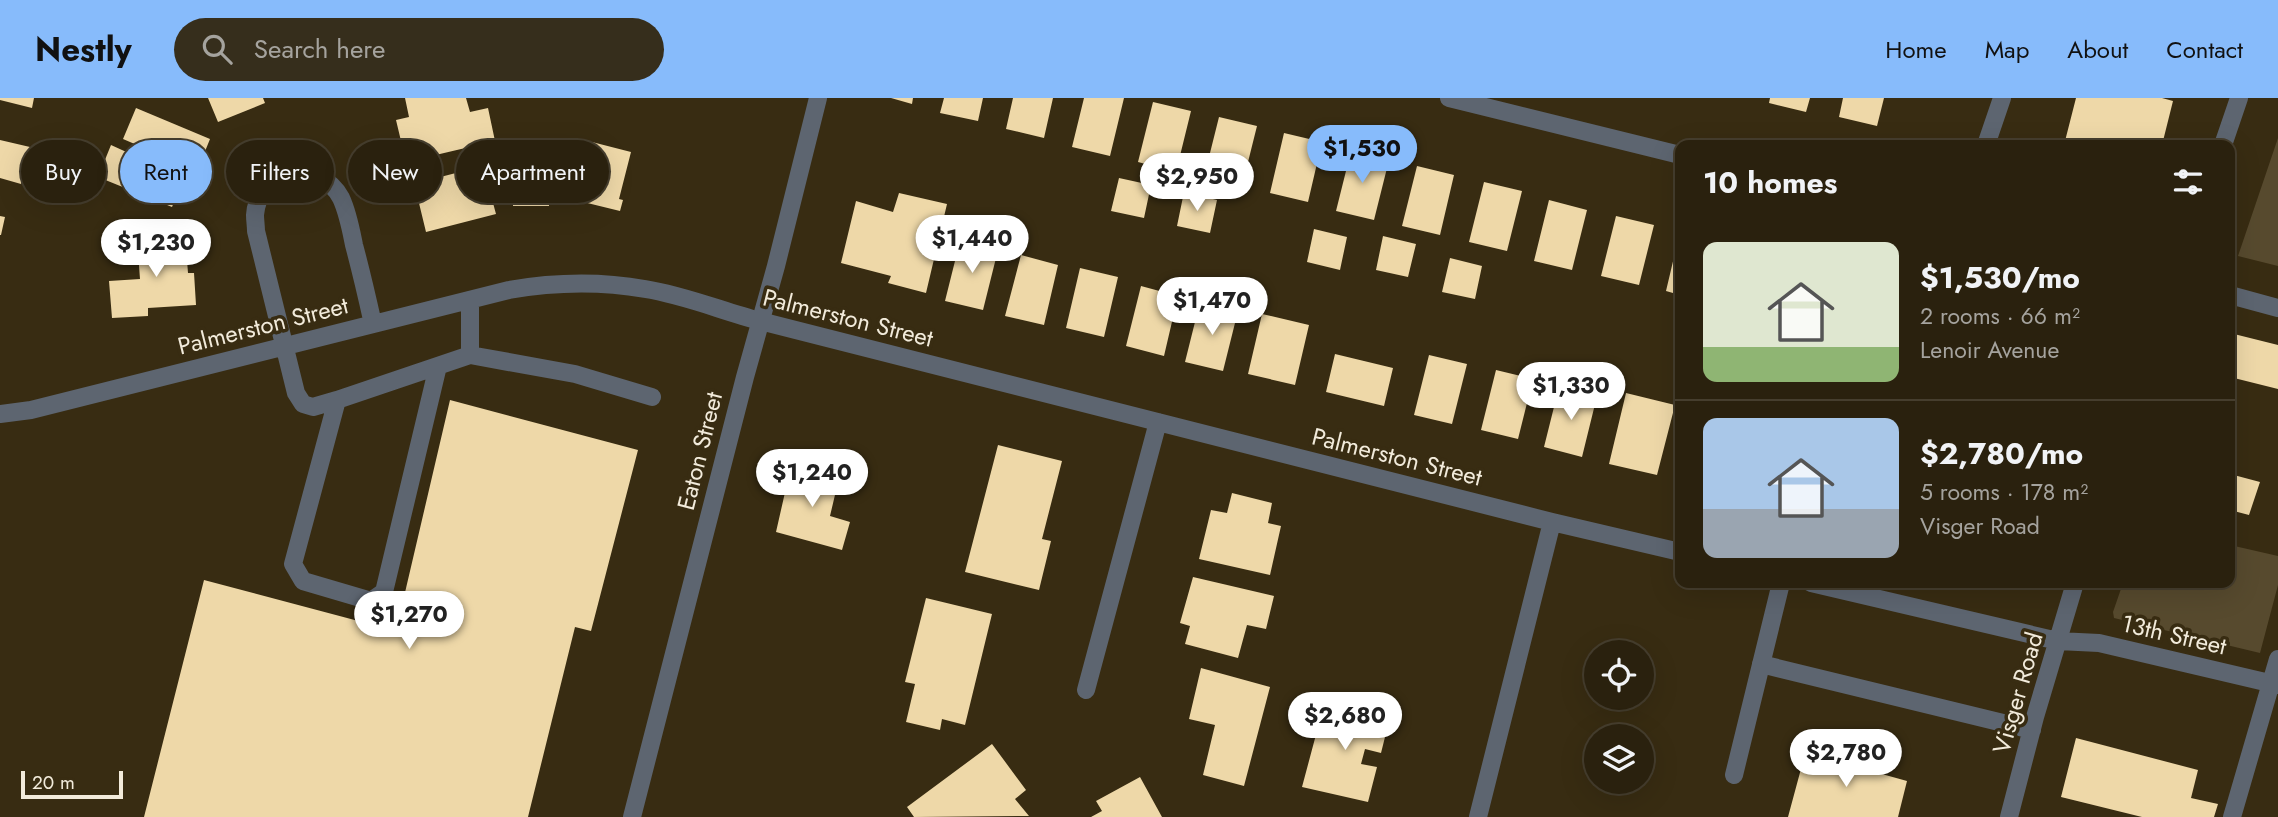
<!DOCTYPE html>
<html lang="en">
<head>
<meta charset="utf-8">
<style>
  :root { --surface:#2a210e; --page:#362e1c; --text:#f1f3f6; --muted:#a5a39e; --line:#463e2e; --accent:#87bbfb }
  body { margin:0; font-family:Jost,sans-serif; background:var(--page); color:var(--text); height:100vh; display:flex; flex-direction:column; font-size:26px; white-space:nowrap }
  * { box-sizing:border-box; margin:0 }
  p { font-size:23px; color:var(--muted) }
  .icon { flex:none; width:38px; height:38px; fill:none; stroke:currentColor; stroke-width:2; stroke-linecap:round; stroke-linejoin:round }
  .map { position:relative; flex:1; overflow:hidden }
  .side { position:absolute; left:1675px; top:42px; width:560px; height:448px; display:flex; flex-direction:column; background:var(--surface); border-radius:14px; box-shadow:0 7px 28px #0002,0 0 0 2px var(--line) }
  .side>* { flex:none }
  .top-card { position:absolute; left:21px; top:42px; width:665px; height:63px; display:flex; gap:14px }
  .controls { position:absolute; left:1584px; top:542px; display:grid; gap:14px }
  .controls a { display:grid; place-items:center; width:70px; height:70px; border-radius:50%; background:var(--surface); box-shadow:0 7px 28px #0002,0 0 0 2px var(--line); font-size:35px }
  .scale { position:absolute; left:21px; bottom:18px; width:102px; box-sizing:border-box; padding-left:7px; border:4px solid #f2ebdb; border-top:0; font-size:19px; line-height:24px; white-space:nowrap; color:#f2ebdb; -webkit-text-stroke:5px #382c12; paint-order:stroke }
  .price { position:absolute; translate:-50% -60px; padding:0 16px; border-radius:24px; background:#fff; color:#222; font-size:23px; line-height:46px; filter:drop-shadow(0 2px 4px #0008) }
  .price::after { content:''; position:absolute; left:50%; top:42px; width:21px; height:16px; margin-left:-10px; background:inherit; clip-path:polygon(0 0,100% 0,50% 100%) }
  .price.active { background:var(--accent); color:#111 }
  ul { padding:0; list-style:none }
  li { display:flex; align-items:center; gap:21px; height:175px; padding:0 28px }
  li+li { border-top:2px solid var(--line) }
  li span { display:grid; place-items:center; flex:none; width:196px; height:140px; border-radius:14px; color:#555 }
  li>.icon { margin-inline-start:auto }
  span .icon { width:84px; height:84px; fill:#fffc; stroke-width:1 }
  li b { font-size:30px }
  h2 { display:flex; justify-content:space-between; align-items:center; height:84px; padding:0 28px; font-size:30px }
  .pill { padding:0 24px; border-radius:32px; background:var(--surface); box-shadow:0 7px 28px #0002,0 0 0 2px var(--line); font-size:24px; line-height:63px }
  .pill.active { background:var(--accent); color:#111 }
  header { display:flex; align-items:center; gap:42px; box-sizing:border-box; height:98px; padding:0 35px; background:var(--accent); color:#111 }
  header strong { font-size:33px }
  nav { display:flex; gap:38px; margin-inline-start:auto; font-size:24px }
  .search { width:490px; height:63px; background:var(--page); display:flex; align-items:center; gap:18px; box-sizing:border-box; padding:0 24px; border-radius:38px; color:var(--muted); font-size:26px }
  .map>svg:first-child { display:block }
  .green { fill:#574a2e }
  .building { fill:#eed8a8 }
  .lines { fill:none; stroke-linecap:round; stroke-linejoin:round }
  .minor { stroke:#5d6570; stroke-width:18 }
  .labels { text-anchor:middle; stroke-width:7; stroke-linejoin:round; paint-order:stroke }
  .street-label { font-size:24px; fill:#f2ebdb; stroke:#382c12 }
</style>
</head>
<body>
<header>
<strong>Nestly</strong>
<div class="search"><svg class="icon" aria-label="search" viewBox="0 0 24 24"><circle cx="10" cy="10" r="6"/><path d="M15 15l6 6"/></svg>Search here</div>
<nav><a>Home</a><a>Map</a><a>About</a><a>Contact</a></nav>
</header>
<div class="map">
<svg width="2278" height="719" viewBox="0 0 2278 719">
  <rect width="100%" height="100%" fill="#382c12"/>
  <!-- green -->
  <path class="green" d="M2278 40V168L2238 158Z
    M2230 447 2278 458V487L2260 555 2114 520 2113 514 2123 485H2230Z"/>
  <!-- building -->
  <path class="building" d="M0 0H34L32 10 0 2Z
    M208 0H263L265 5 218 24Z
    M405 0H466L470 14 488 10 495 43 406 64 396 22 409 19Z
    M891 0H913L912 6Z
    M944 0H983L978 23 940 15Z
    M1013 0H1053L1044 40 1006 31Z
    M1084 0H1124L1110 58 1072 49Z
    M1770 0H1810L1806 14 1769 5Z
    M1843 0H1884L1877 28 1839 19Z
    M2076 0H2162L2173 3 2162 47H2064Z
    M1153 4 1191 13 1176 74 1138 64Z
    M136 10 210 41 187 98 178 94 172 109 98 79 111 47 133 57 137 47 123 41Z
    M1219 19 1257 28 1242 88 1204 79Z
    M1284 35 1322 44 1308 104 1270 95Z
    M0 42 30 49 21 86 0 80Z
    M592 44 631 54 619 101 623 102 620 113 575 102 577 92 581 93Z
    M1351 53 1389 62 1374 122 1336 113Z
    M483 68 496 116 426 134 418 101 425 99 421 84Z
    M1417 68 1454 77 1440 137 1402 128Z
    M513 71H549V108H513Z
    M1119 80 1151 87 1144 120 1111 113Z
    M1484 84 1522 93 1507 153 1469 144Z
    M1184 94 1217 102 1210 135 1177 128Z
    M899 95 947 106 926 195 888 185 891 178 841 165 856 103 893 114Z
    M1549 102 1587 112 1572 172 1534 163Z
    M0 118 5 119 1 137H0Z
    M1616 118 1654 127 1639 187 1601 178Z
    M1314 131 1347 139 1340 172 1307 164Z
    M185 137 188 175H194L196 207 148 210V218L112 220 109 183 140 181 137 140Z
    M1383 138 1416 146 1408 179 1376 172Z
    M1679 138H1680V197L1666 193Z
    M960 143 998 152 983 212 945 203Z
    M1021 157 1058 167 1044 227 1005 218Z
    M1450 160 1482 168 1475 201 1442 194Z
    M1080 170 1118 179 1104 239 1066 230Z
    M1141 188 1178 198 1164 258 1126 248Z
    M1200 204 1238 213 1223 273 1185 264Z
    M1262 216 1309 227 1295 287 1248 276Z
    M2230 235 2278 247V291L2230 279Z
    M1335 256 1393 270 1384 308 1326 294Z
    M1429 257 1467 266 1452 326 1414 317Z
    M1496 272 1533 281 1518 341 1481 332Z
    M1559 289 1597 298 1582 359 1544 349Z
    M1626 295 1675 307 1657 377 1609 366Z
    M450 302 638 352 591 533 575 529 528 719H144L204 482 396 533Z
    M998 347 1062 363 1042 441 1051 443 1039 492 965 474Z
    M1679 362 1680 363V386L1673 384Z
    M791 368 839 380 830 418 850 424 842 452 776 434Z
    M2230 376 2260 384 2249 417 2230 412Z
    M1232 395 1272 405 1268 425 1281 428 1270 477 1199 461 1211 412 1227 415Z
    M1193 479 1274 498 1266 531 1247 527 1238 560 1185 546 1190 528 1180 525Z
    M926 500 992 516 965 627 942 621 940 632 906 624 915 586 905 584Z
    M1201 570 1270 589 1244 688 1203 677 1215 627 1189 621Z
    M1325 603 1390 619 1381 655 1365 651 1361 666 1377 669 1368 704 1302 689Z
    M2076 640 2198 672 2191 700 2218 706 2214 719H2142L2061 699Z
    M992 646 1026 692 1015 701 1029 718 914 719 907 709Z
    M1837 649 1875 661 1871 673 1907 683 1898 719H1788L1805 656 1832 663Z
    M1140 679 1162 719H1091L1102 713 1096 703Z"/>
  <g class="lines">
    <!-- minor -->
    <path class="minor" d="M1449 0 1680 57
      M1986 47 2002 0
      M2223 47 2239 0
      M2230 197 2278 210
      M470 202V257L575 276 652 299
      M438 268 384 494 371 503 303 483 293 466 337 302 470 257
      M337 302 313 309 303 306 296 295 256 133C256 128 255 122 255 117 258 72 320 60 341 100 348 115 351 132 354 147 361 173 367 199 373 226
      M0 316 31 312 509 192C555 184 599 183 645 191 684 197 722 213 760 223L1552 424 1680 454
      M1811 485 2058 543 2099 545 2278 587
      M1761 566 2032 632
      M1086 592 1158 324
      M1734 677 1781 485
      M632 719 745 279 776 168 818 0
      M1478 719 1552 424
      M2009 719 2035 619 2075 485
      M2232 719 2278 561"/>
  </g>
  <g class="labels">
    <!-- street labels -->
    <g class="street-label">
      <text transform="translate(848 220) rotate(14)" y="8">Palmerston Street</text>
      <text transform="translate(263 228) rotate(-14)" y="8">Palmerston Street</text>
      <text transform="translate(700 353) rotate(-76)" y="8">Eaton Street</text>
      <text transform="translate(1397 359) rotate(14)" y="8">Palmerston Street</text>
      <text transform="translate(2174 537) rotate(13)" y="8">13th Street</text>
      <text transform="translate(2018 595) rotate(-74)" y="8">Visger Road</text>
    </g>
  </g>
</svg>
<div class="controls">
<a><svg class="icon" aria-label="locate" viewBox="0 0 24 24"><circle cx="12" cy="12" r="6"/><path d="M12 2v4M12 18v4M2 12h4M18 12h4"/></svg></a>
<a><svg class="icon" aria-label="layers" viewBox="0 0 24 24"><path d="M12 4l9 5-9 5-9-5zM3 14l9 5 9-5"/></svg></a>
</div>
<div class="scale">20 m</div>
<b class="price active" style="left:1362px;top:87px">$1,530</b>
<b class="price" style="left:1197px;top:115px">$2,950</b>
<b class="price" style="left:972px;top:177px">$1,440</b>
<b class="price" style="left:156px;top:181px">$1,230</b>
<b class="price" style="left:1212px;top:239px">$1,470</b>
<b class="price" style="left:1571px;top:324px">$1,330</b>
<b class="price" style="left:812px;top:411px">$1,240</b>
<b class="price" style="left:409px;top:553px">$1,270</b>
<b class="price" style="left:1345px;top:654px">$2,680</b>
<b class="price" style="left:1846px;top:691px">$2,780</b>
<div class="top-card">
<a class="pill">Buy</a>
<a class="pill active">Rent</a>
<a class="pill">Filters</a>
<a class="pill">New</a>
<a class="pill">Apartment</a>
</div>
<section class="side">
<h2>10 homes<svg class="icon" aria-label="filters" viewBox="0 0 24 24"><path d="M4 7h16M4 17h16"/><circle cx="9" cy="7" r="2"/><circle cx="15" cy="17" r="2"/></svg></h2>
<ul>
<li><span style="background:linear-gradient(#dfe7d0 75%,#8fb573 0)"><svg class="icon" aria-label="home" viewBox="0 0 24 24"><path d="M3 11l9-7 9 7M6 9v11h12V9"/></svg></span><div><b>$1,530/mo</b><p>2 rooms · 66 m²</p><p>Lenoir Avenue</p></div></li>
<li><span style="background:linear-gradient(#a9c7e8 65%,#9aa5b1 0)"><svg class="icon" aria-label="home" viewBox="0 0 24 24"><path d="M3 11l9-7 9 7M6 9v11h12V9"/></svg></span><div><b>$2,780/mo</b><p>5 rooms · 178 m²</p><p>Visger Road</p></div></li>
</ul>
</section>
</div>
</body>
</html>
